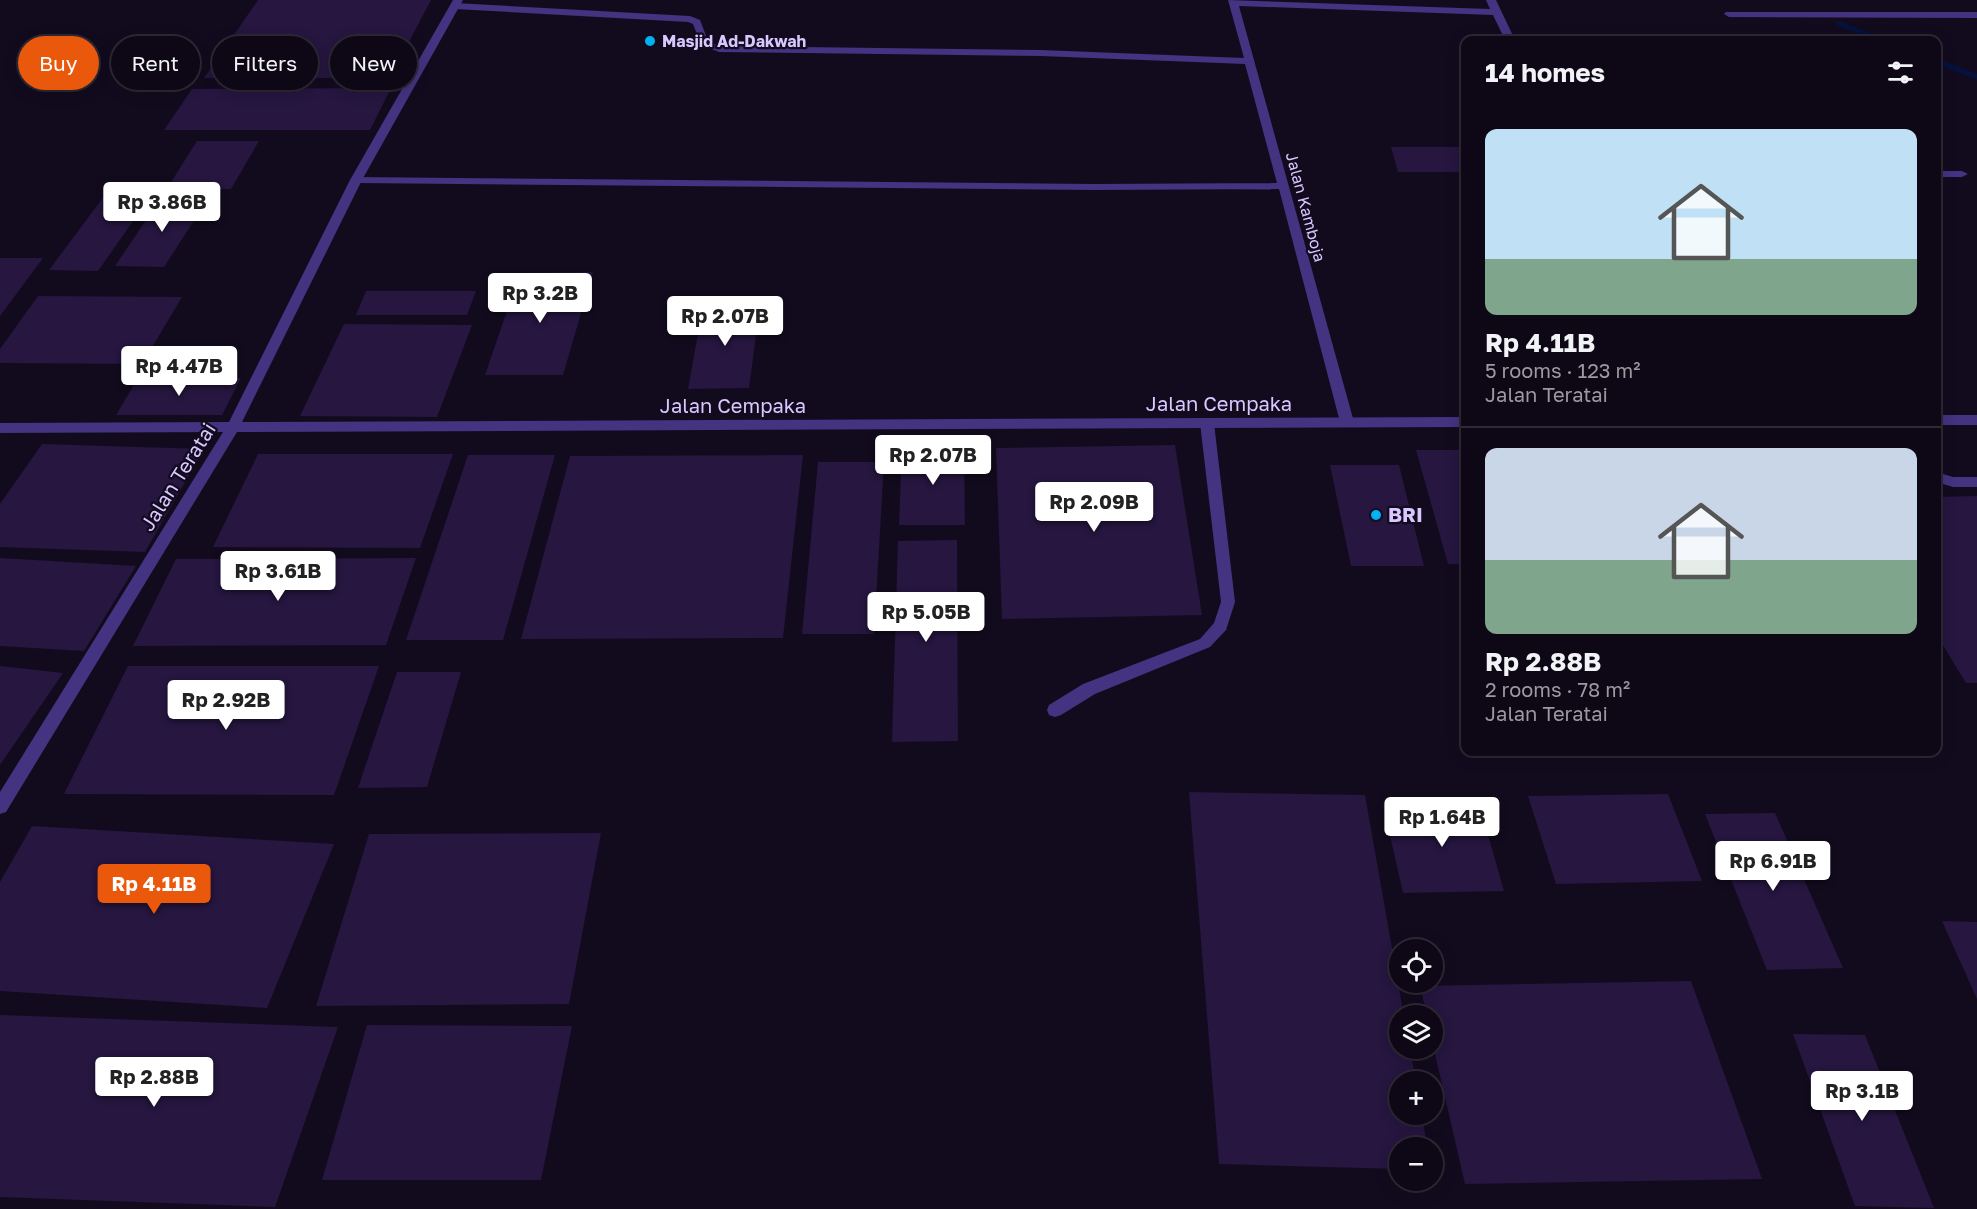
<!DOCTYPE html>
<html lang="en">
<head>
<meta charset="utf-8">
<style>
  :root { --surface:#0e0816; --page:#1c1623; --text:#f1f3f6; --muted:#9b9aa1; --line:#2e2935; --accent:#ea580c }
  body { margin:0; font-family:"Golos Text",sans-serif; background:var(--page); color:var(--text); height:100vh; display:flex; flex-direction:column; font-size:22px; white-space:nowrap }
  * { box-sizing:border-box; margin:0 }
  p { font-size:20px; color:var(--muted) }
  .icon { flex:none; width:33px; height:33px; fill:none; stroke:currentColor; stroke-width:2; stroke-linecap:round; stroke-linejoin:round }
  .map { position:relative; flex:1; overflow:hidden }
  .panel { position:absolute; left:1461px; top:36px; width:480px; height:720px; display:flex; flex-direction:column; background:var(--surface); border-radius:12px; box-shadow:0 3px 15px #0003,0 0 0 2px var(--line) }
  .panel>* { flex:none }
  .hud { position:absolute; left:18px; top:36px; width:570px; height:54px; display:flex; gap:12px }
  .buttons { position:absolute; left:1389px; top:939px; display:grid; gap:12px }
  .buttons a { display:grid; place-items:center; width:54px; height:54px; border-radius:50%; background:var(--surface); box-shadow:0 3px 15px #0003,0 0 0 2px var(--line); font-size:30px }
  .price { position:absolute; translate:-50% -51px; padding:0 14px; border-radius:6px; background:#fff; color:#222; font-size:20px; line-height:39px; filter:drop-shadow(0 2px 3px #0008) }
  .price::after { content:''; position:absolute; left:50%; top:36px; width:18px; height:14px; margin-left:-9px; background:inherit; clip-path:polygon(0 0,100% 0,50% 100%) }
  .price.active { background:var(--accent); color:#fff }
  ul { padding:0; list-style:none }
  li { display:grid; align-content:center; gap:12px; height:318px; padding:0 24px }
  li+li { border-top:2px solid var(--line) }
  li span { display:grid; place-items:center; height:186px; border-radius:12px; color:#555 }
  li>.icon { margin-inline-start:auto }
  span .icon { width:108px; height:108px; fill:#fffc; stroke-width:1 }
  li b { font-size:26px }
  h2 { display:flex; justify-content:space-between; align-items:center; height:72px; padding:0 24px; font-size:26px }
  .pill { padding:0 21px; border-radius:27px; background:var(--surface); box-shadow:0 3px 15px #0003,0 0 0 2px var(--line); font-size:21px; line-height:54px }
  .pill.active { background:var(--accent); color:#fff }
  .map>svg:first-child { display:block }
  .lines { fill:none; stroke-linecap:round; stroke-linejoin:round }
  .stream { fill:#06113c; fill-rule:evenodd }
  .building { fill:#261640 }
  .service { fill:#433380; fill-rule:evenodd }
  .minor { fill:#433380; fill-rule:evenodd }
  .tertiary { fill:#433380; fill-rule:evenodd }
  .poi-dot { fill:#00b1f3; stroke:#120b1e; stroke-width:2 }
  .labels { text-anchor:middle; stroke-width:4.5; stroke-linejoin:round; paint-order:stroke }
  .far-poi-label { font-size:16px; font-weight:bold; fill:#d8c8ff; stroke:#120b1e; text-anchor:start }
  .far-street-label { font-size:16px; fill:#d8c8ff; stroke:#120b1e }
  .street-label { font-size:20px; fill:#d8c8ff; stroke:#120b1e }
  .poi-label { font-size:20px; font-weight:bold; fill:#d8c8ff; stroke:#120b1e; text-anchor:start }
</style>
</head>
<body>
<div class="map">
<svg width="1977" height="1209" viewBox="0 0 1977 1209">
  <rect width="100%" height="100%" fill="#120b1e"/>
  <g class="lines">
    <!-- stream -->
    <path class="stream" d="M1837 22H1843L1887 40H1876L1837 26Z
      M1936 58 1977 74V80L1936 64Z"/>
  </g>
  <!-- building -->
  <path class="building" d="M258 0H431L390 78H204Z
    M391 88 370 130H164L192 89Z
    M197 141H259L231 189 166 190Z
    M1391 147H1466V172H1398Z
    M111 187H157L98 271 49 270Z
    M161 198 208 199 164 267 115 266Z
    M0 258H43L0 316Z
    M593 272 563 375H485L520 273Z
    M366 291H476L467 315H356Z
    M38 296 182 297 142 364 0 363V349Z
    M760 305 749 388 688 389 703 306Z
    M344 324 472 325 437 417 300 416Z
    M138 378H241L222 415H116Z
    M42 444 204 449 145 552 0 547V504Z
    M1175 445 1202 615 1002 619 996 448Z
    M964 446 965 525H899L902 447Z
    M1416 450H1466V564H1448Z
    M258 454H453L420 548 213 547Z
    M468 455H555L503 640H406Z
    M803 455 783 638 521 639 570 456Z
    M818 462H884L874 634H802Z
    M1330 465H1399L1424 566H1351Z
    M1977 496V683H1966L1936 634V497Z
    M957 540 958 741 892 742 898 541Z
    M0 558 136 566 84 651 0 646Z
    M416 558 386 645 133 646 176 559Z
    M0 666 63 673 0 765Z
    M128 666H379L334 795 64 794Z
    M397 672H461L427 787 358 788Z
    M1189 792 1365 795 1404 1016H1400V1048H1410L1416 1082H1400V1114H1422L1427 1148H1400V1169L1219 1164Z
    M1668 794 1702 881 1556 884 1528 796Z
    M1479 803 1504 891 1403 893 1383 805Z
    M1775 813 1843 968 1767 970 1705 814Z
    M32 826 334 844 267 1008 0 991V882Z
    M601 833 569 1004 316 1006 369 834Z
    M1942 921 1977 922V999Z
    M1691 981 1762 1179 1465 1184 1432 1041V1016H1427L1420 986Z
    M0 1015 338 1027 275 1207 0 1197Z
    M367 1025 572 1026 541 1180H322Z
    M1793 1034 1865 1035 1934 1208 1855 1206Z"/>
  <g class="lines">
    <!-- service -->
    <path class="service" d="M1936 472 1953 477H1977V487H1953L1936 482Z"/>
    <!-- minor -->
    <path class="minor" d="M1228 0 1490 9 1486 0H1496L1515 40H1505L1493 15 1239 6 1354 422 1347 427 1340 422 1279 189 1094 190 356 183 350 180 356 177 1094 184 1277 183 1245 64 1041 56 719 52 701 45 693 24 688 22 455 9 450 6 455 3 690 16 700 20 708 41 719 46 1041 50 1244 58Z
      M1726 12H1977V18L1729 17 1724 14Z
      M1936 171H1962L1968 174 1962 177H1936Z
      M1207 418 1214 423 1235 602 1226 630 1210 647 1095 694 1061 715 1055 717 1049 715 1047 710 1049 705 1083 684 1200 639 1214 623 1221 602 1200 423Z"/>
    <!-- tertiary -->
    <path class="tertiary" d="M453 0H463L362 180 242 422 1466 417V427L237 432 6 812 0 814V792L223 432 0 433V423L229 422 350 180Z
      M1936 415H1977V425H1936Z"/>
  </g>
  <!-- markers -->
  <g class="poi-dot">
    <circle cx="650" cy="41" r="6"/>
    <circle cx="1376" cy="515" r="6"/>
  </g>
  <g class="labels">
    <!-- far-poi labels -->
    <g class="far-poi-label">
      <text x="662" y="47">Masjid Ad-Dakwah</text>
    </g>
    <!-- far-street labels -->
    <g class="far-street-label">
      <text transform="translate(1306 207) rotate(75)" y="6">Jalan Kamboja</text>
    </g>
    <!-- street labels -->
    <g class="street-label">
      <text x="1219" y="411">Jalan Cempaka</text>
      <text x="733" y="413">Jalan Cempaka</text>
      <text transform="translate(178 477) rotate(-58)" y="7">Jalan Teratai</text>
    </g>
    <!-- poi labels -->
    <g class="poi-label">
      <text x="1388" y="522">BRI</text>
    </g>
  </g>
</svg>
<div class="buttons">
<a><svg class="icon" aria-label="locate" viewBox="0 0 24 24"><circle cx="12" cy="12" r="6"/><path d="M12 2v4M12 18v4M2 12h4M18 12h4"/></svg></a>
<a><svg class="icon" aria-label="layers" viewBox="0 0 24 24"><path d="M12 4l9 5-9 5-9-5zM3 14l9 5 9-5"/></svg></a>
<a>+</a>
<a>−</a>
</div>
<b class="price" style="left:162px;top:233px">Rp 3.86B</b>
<b class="price" style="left:540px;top:324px">Rp 3.2B</b>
<b class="price" style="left:725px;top:347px">Rp 2.07B</b>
<b class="price" style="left:179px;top:397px">Rp 4.47B</b>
<b class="price" style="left:933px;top:486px">Rp 2.07B</b>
<b class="price" style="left:1094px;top:533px">Rp 2.09B</b>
<b class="price" style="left:278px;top:602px">Rp 3.61B</b>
<b class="price" style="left:926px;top:643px">Rp 5.05B</b>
<b class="price" style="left:226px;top:731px">Rp 2.92B</b>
<b class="price" style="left:1442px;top:848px">Rp 1.64B</b>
<b class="price" style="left:1773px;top:892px">Rp 6.91B</b>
<b class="price active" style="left:154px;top:915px">Rp 4.11B</b>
<b class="price" style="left:154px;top:1108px">Rp 2.88B</b>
<b class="price" style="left:1862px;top:1122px">Rp 3.1B</b>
<div class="hud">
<a class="pill active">Buy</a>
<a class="pill">Rent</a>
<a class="pill">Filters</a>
<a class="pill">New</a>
</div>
<section class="panel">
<h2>14 homes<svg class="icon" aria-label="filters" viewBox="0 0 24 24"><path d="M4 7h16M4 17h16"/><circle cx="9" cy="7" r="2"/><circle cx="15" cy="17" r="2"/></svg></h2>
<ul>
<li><span style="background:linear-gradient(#bfe0f5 70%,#7fa58c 0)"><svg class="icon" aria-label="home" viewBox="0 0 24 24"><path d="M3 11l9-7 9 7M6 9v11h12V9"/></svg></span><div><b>Rp 4.11B</b><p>5 rooms · 123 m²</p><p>Jalan Teratai</p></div></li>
<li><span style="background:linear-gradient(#c9d6e8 60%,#7fa58c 0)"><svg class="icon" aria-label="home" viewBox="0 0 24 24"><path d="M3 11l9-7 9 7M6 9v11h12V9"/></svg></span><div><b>Rp 2.88B</b><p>2 rooms · 78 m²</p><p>Jalan Teratai</p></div></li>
</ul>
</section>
</div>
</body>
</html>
